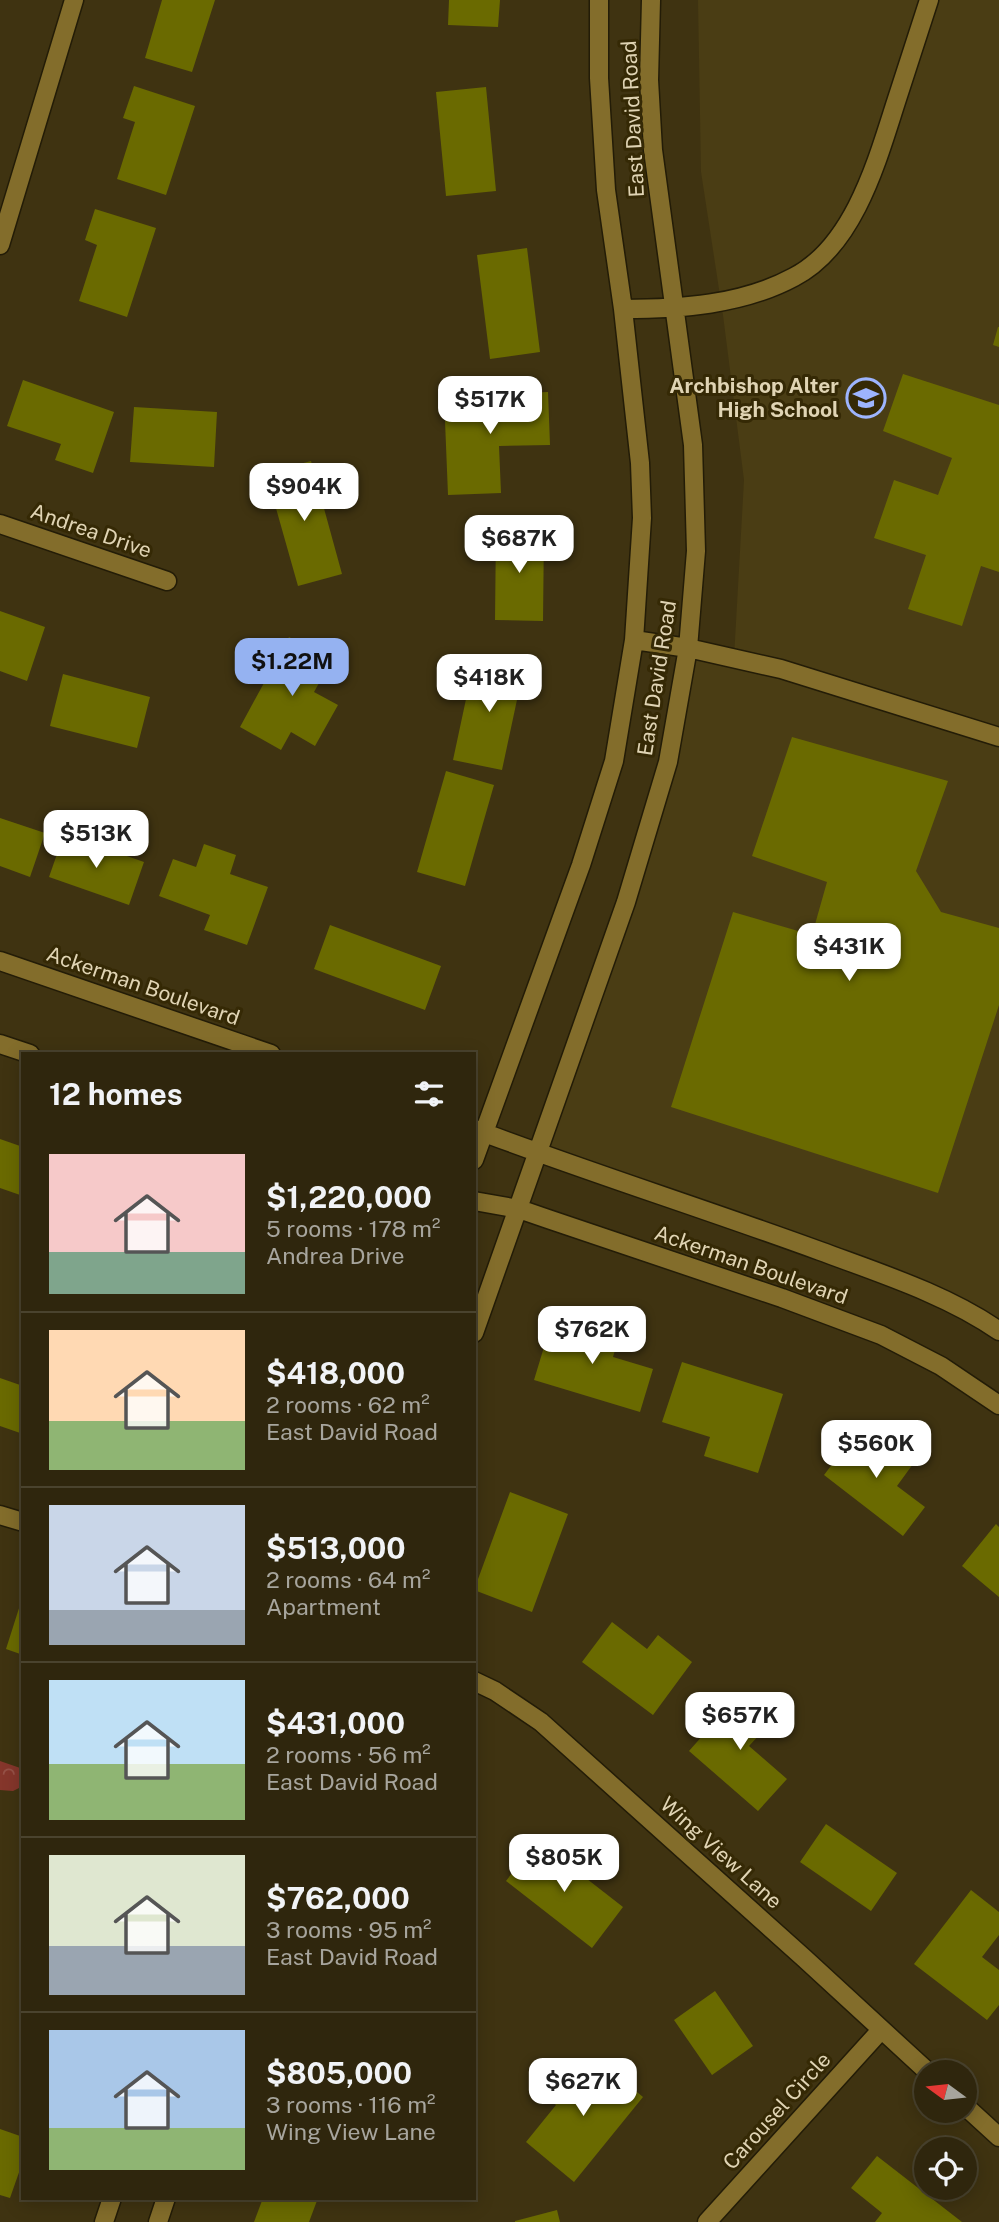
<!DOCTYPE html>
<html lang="en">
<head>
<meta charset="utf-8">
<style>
  :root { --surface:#2f260d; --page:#372e16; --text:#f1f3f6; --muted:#a7a59d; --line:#4a432e; --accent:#95b2f1 }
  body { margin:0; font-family:"Public Sans",sans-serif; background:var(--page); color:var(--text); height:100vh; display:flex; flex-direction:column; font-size:26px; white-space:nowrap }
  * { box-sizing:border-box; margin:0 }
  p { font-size:23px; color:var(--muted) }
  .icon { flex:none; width:38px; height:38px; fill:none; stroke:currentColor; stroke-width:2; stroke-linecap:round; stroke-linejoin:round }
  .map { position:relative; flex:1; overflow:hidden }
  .details { position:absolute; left:21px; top:1052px; width:455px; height:1148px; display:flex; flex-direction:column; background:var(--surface); border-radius:0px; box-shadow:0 4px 18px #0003,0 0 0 2px var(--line) }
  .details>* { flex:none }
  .needle { width:46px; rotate:285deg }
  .tools { position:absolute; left:914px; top:2060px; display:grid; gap:14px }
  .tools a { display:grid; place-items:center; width:63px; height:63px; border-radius:50%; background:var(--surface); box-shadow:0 4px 18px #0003,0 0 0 2px var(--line); font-size:35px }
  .price { position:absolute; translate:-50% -60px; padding:0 16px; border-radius:14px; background:#fff; color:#222; font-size:23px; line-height:46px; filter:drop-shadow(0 2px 4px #0008) }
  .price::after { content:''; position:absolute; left:50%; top:42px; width:21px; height:16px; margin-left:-10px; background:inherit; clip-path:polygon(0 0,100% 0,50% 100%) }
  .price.active { background:var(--accent); color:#111 }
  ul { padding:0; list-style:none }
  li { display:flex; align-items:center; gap:21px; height:175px; padding:0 28px }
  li+li { border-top:2px solid var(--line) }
  li span { display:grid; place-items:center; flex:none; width:196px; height:140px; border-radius:0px; color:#555 }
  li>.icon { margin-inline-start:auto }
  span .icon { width:84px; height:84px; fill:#fffc; stroke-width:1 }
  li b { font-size:30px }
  h2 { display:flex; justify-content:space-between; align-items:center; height:84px; padding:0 28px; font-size:30px }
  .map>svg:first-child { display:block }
  .built { fill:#4a3d14 }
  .forest { fill:url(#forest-crowns) }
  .building { fill:#6a6a00 }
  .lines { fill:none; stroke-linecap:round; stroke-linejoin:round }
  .minor-casing { stroke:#231c07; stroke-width:21 }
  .minor { stroke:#836d2b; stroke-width:18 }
  .labels { text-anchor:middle; stroke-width:6; stroke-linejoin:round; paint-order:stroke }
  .street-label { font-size:21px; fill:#e0d4b4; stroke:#352905 }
  .poi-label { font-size:21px; font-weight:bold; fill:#e0d4b4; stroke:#352905; text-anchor:end }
</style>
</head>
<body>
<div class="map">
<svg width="999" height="2222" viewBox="0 0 999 2222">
  <defs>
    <pattern id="forest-crowns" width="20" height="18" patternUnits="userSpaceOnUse" patternTransform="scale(1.75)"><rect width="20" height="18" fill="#85362b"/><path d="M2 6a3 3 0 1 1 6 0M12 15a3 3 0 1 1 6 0" fill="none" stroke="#965247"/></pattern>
  </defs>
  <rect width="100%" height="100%" fill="#3f3311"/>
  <!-- built -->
  <path class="built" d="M698 0H999V1331L986 1322 538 1152 626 902 688 648 734 658 744 480 723 315 701 172Z"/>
  <!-- forest -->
  <path class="forest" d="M0 1761 23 1769V1786L13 1791 0 1790Z"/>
  <!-- building -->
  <path class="building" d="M162 0H215L192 72 145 58Z
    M449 0H500L498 27 448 25Z
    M134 86 195 106 166 195 117 179 135 122 123 118Z
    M486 87 496 191 446 196 436 92Z
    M95 209 156 228 127 317 79 301 97 245 85 240Z
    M527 248 540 352 490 359 477 255Z
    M998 327H999V347L993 345Z
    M903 374 999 405V572L981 566 962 626 908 609 926 555 874 538 894 480 938 495 952 458 883 431Z
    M23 380 114 412 93 473 55 460 61 444 7 426Z
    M548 392 550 445 499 446 501 493 448 495 444 396Z
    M134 407 217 412 214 467 130 462Z
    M311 461 342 574 298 586 266 473Z
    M496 528 544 530 543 621 495 620Z
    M0 611 45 627 27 681 0 671Z
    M289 637 332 660 314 692 338 705 315 746 291 732 281 750 240 727Z
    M475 657 524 667 502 770 453 760Z
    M63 674 150 697 137 748 50 726Z
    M792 737 948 781 916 871 941 912 999 928V1005L938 1193 671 1107 733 912 812 935 827 882 752 856Z
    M446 771 494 785 465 886 417 872Z
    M0 818 45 833 30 877 0 866Z
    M64 834 144 862 129 905 49 877Z
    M204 844 236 855 230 874 268 887 247 945 204 930 210 915 159 896 173 859 196 867Z
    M330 925 441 966 425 1010 314 969Z
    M0 1139 23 1147V1196L0 1188Z
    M581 1321 620 1333 613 1357 653 1369 640 1412 534 1380 551 1324 578 1331Z
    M682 1362 783 1394 758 1473 704 1456 710 1437 662 1422Z
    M0 1378 23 1386V1434L0 1426Z
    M862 1425 913 1464 897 1486 925 1507 903 1536 824 1475Z
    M510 1492 568 1514 532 1612 474 1590Z
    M996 1524 999 1527V1597L962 1566Z
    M20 1605 23 1606V1655L6 1649Z
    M612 1622 647 1649 658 1635 692 1662 653 1715 582 1662Z
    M741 1692 773 1720 749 1746 787 1779 758 1811 689 1751Z
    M826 1824 897 1873 871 1911 800 1862Z
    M537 1840 623 1907 592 1948 506 1881Z
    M971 1890 999 1912V1935L982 1957 999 1970V2005L987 2020 914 1964Z
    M715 1991 753 2046 712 2075 674 2020Z
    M598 2059 643 2097 574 2182 526 2142 556 2105 544 2095 563 2071 578 2084Z
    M0 2129 23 2137V2161L10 2198 0 2195Z
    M877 2156 962 2222H875L882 2213 851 2188Z
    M263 2198H318L309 2222H254Z
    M557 2210 560 2222H515V2221Z"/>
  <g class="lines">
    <!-- minor casing -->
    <g class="minor-casing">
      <path id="minor" d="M0 245 74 0
        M623 309C680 309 742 305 794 277 854 246 877 161 896 102 907 68 918 34 929 0
        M0 524 167 581
        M634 640 688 648 781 669 999 737
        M0 961 271 1054
        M0 1044 30 1054
        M474 1129C588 1172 705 1209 820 1251 879 1273 948 1295 999 1331
        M474 1160 581 865 614 761 634 640 642 518 640 463 623 309 606 190 599 78V0
        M474 1201 519 1209 548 1219 782 1298 881 1335 941 1366 999 1405
        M474 1333 626 902 668 762 688 648 696 551 693 445 653 150 649 80 651 0
        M0 1515 23 1522
        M474 1681 495 1691 541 1722 804 1958 928 2072
        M964 2105 999 2137
        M104 2222 112 2198
        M158 2222 166 2198
        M707 2222 881 2030"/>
    </g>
    <!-- minor -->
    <use href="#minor" class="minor"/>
  </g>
  <!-- icons -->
  <defs>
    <g id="school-ring" transform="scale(2.0125)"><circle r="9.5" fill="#352905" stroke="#9db4fd" stroke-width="1.5"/><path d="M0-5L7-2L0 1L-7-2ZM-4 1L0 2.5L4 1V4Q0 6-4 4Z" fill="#9db4fd"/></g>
  </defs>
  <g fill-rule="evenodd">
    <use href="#school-ring" x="866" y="398"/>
  </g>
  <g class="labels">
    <!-- street labels -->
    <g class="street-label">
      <text transform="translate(633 119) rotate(-93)" y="7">East David Road</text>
      <text transform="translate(91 531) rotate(19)" y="7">Andrea Drive</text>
      <text transform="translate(657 678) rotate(-81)" y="7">East David Road</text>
      <text transform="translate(143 986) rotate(19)" y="7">Ackerman Boulevard</text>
      <text transform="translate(751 1265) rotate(19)" y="7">Ackerman Boulevard</text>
      <text transform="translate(721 1853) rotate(42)" y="7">Wing View Lane</text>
      <text transform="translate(777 2111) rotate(-48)" y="7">Carousel Circle</text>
    </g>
    <!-- poi labels -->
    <g class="poi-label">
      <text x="839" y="393">Archbishop Alter<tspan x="839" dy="24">High School</tspan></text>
    </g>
  </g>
</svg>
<div class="tools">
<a><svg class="needle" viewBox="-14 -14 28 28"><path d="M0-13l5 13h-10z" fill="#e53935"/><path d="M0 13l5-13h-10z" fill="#a7a59d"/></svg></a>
<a><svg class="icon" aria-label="locate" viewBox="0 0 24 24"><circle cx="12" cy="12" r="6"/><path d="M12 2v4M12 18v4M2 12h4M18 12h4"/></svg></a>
</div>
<b class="price" style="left:490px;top:436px">$517K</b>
<b class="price" style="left:304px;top:523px">$904K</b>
<b class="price" style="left:519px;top:575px">$687K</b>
<b class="price active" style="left:292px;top:698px">$1.22M</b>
<b class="price" style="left:489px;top:714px">$418K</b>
<b class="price" style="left:96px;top:870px">$513K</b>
<b class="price" style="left:849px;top:983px">$431K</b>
<b class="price" style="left:592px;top:1366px">$762K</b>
<b class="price" style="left:876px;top:1480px">$560K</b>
<b class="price" style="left:740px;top:1752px">$657K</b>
<b class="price" style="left:564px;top:1894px">$805K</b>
<b class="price" style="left:583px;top:2118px">$627K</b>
<section class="details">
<h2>12 homes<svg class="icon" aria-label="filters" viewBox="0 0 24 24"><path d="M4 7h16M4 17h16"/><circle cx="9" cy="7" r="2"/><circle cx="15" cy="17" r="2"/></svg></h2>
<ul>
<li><span style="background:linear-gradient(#f6c9c9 70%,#7fa58c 0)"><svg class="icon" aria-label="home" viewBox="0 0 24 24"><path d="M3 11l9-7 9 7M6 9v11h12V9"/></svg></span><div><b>$1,220,000</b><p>5 rooms · 178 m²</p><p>Andrea Drive</p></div></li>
<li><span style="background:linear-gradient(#ffd9b3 65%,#8fb573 0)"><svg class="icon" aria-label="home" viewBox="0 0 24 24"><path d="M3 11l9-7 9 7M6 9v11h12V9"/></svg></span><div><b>$418,000</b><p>2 rooms · 62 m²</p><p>East David Road</p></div></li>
<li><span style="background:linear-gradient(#c9d6e8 75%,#9aa5b1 0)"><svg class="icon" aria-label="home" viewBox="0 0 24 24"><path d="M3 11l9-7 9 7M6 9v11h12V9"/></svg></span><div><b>$513,000</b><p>2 rooms · 64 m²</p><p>Apartment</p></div></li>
<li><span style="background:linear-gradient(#bfe0f5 60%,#8fb573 0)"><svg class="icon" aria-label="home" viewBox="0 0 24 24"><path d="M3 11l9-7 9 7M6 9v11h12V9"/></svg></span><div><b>$431,000</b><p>2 rooms · 56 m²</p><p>East David Road</p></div></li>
<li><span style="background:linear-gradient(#dfe7d0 65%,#9aa5b1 0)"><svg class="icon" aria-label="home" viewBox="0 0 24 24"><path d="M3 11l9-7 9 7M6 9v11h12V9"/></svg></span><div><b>$762,000</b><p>3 rooms · 95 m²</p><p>East David Road</p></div></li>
<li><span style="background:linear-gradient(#a9c7e8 70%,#8fb573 0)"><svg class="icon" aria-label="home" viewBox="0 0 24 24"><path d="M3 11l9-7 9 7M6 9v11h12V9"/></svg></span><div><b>$805,000</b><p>3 rooms · 116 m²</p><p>Wing View Lane</p></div></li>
</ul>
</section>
</div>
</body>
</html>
